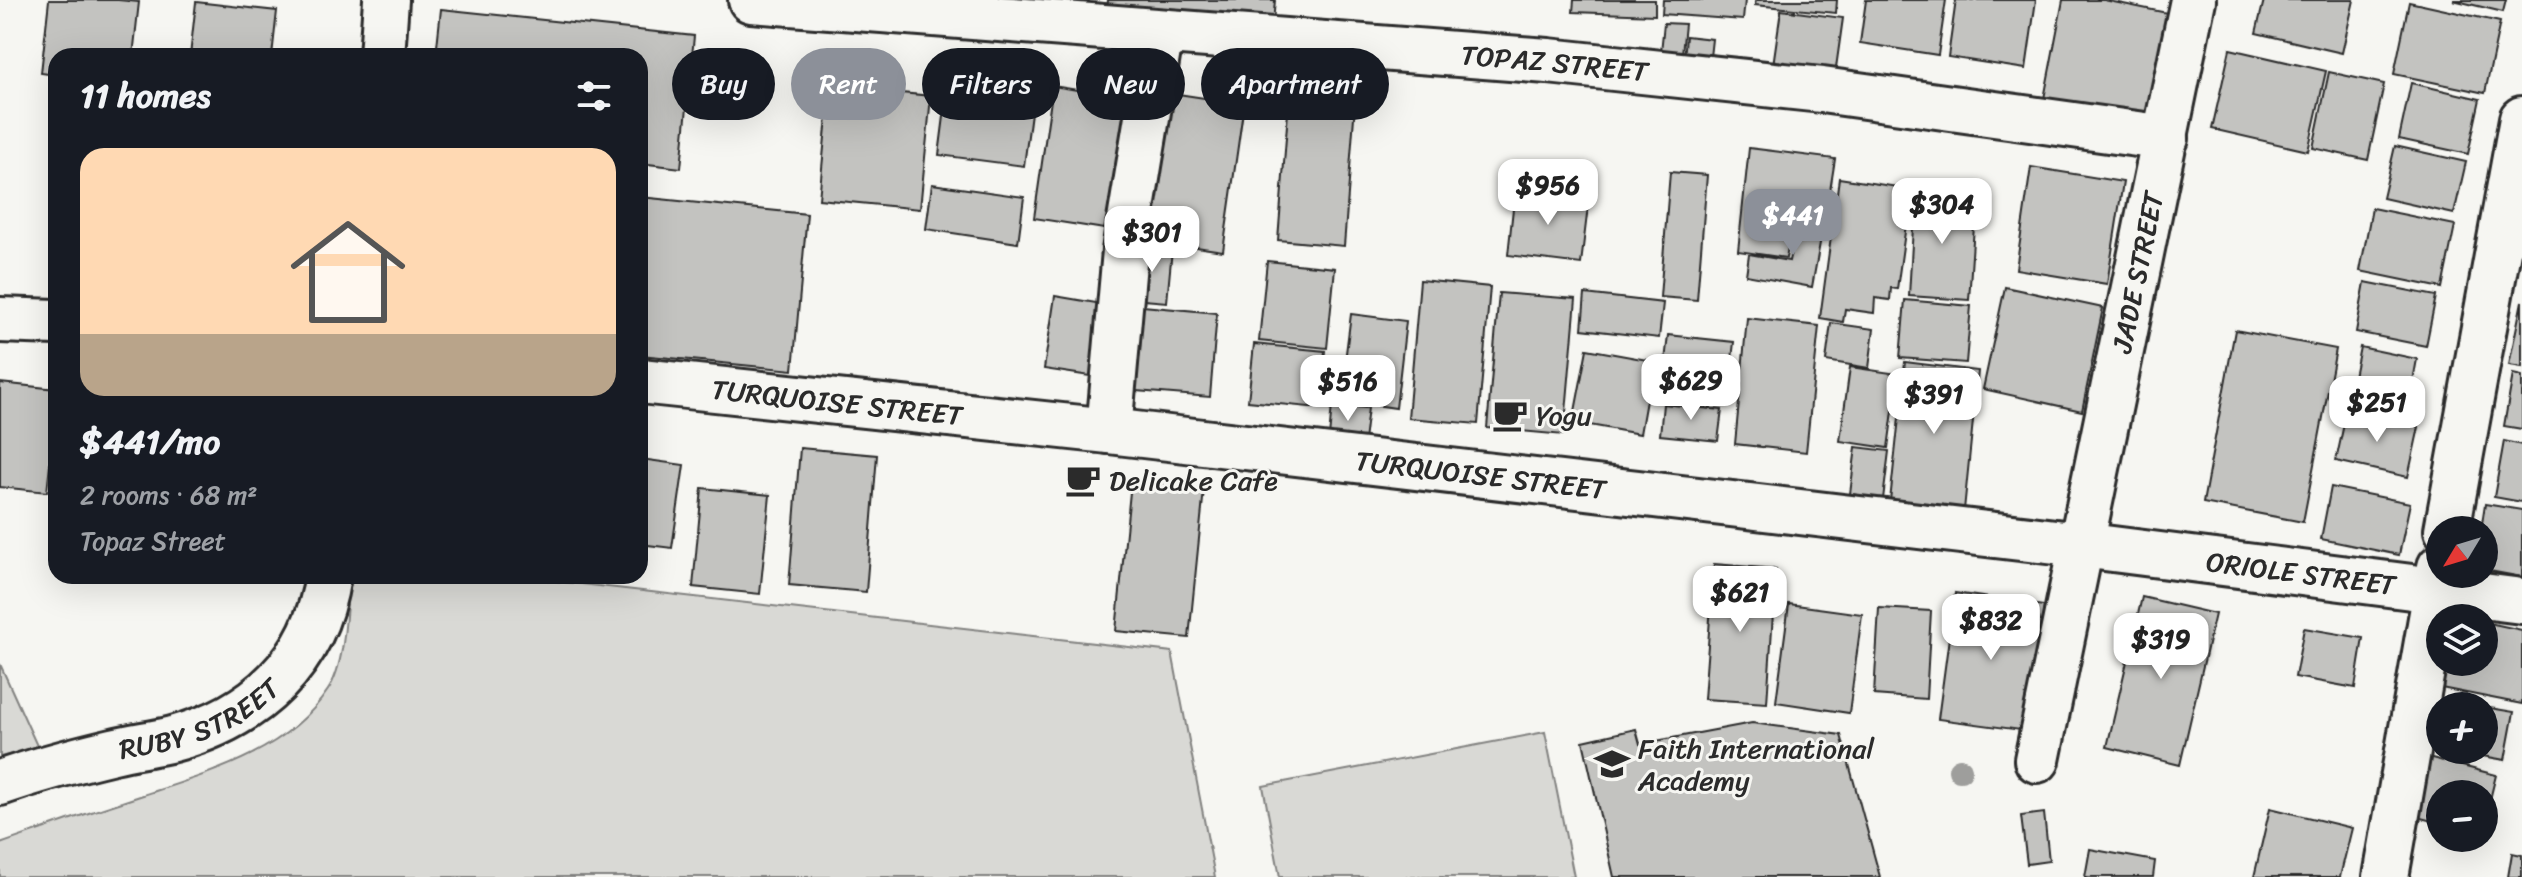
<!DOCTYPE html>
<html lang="en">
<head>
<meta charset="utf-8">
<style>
  :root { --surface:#171b24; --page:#242831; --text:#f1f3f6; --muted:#9ea1a6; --accent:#8c9099 }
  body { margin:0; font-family:Sriracha,sans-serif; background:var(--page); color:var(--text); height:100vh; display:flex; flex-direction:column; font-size:30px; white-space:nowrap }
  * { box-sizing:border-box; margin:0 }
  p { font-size:26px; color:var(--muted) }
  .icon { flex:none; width:44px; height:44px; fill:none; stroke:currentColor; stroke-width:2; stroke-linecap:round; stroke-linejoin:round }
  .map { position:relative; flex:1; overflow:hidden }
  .side { position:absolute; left:48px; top:48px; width:600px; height:536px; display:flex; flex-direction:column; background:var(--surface); border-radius:24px; box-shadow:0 8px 32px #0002 }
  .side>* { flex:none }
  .guide { position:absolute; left:672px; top:48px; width:760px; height:72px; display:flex; gap:16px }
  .needle { width:52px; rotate:232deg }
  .buttons { position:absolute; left:2426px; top:516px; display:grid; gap:16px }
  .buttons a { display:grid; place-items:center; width:72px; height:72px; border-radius:50%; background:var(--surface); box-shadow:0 8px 32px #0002; font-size:40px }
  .price { position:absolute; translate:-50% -68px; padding:0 18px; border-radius:16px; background:#fff; color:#222; font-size:26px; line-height:52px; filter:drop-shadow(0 2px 4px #0008) }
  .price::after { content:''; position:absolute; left:50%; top:48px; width:24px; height:18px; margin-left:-12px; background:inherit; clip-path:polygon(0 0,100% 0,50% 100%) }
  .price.active { background:var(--accent); color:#fff }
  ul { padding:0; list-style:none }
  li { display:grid; align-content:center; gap:16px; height:424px; padding:0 32px }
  li span { display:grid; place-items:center; height:248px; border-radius:24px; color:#555 }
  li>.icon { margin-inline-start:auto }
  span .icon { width:144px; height:144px; fill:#fffc; stroke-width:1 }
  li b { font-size:34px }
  h2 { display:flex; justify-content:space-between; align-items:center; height:96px; padding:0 32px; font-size:34px }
  .chip { padding:0 28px; border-radius:36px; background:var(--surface); box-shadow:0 8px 32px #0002; font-size:28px; line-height:72px }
  .chip.active { background:var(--accent); color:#fff }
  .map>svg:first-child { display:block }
  .green { fill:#d9d9d5; stroke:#828280; stroke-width:2 }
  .building { fill:#c3c3c0; stroke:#2b2b2b; stroke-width:2 }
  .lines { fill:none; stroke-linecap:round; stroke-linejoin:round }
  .minor-casing { stroke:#2b2b2b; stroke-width:50 }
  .major-casing { stroke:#2b2b2b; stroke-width:50 }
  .minor { stroke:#f6f6f2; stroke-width:44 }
  .major { stroke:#f6f6f2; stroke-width:44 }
  .tree { fill:#9e9e9c }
  .labels { text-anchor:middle; stroke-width:6; stroke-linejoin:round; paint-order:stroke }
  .street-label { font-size:28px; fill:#2b2b2b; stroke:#f6f6f2 }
  .poi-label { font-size:28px; fill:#2b2b2b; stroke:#f6f6f2; text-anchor:start }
</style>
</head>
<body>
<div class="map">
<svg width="2522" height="877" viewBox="0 0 2522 877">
  <rect width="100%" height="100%" fill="#f6f6f2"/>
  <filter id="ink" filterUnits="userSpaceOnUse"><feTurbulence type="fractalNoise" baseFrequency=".0125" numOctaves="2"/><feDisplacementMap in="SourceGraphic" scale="16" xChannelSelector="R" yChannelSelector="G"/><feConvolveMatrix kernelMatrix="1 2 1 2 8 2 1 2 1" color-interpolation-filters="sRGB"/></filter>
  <g filter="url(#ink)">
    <!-- green -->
    <path class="green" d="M349 576H512L1172 652 1215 877H0V844C40 830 81 815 122 802 194 777 283 758 328 690 346 663 346 609 349 576Z
      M0 664 38 748 0 757Z
      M1545 732 1574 877H1280L1263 786Z"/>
    <!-- building -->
    <path class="building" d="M49 0H118L139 2 133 56H56V75L41 73Z
      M1108 0H1275L1273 23 1107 11Z
      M1574 0H1655V15L1573 12Z
      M1663 0H1745L1743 20 1662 14Z
      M1756 0H1837L1836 13 1755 5Z
      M1866 0H1946L1938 55 1860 43Z
      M1956 0H2036L2026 69 1948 57Z
      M2063 0H2104L2172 14 2149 127 2043 104Z
      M2264 0H2354L2342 53 2256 33Z
      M2453 0H2506L2503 12Z
      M196 2 277 11 272 56H190Z
      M2409 2 2500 22 2485 93 2394 74Z
      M441 9 694 36 681 168 640 163V56H436Z
      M1781 10 1843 18 1834 82 1772 72Z
      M1664 23 1685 24 1680 73 1659 71Z
      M1686 36 1712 39 1708 75 1683 72Z
      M2230 49 2326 71 2308 151 2212 129Z
      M950 70 1035 82 1024 166 939 155Z
      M2329 72 2384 84 2368 160 2313 148Z
      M2411 83 2480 99 2468 154 2399 139Z
      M830 86 931 96 920 209 819 199Z
      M1053 86 1144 101 1124 232 1034 218Z
      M1165 92 1244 104 1223 251 1143 239Z
      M1289 99 1355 104 1344 246 1278 240Z
      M2395 146 2466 162 2454 214 2383 198Z
      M1749 148 1835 159 1826 216 1795 211 1786 258 1738 251Z
      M2031 167 2123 182 2107 284 2016 269Z
      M1670 172 1707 175 1697 300 1660 297Z
      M1839 178 1911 189 1897 289 1891 288 1890 300 1875 298 1874 313 1845 309 1843 322 1820 318Z
      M932 184 1024 197 1018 243 926 229Z
      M1515 190 1589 198 1581 264 1508 255Z
      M1915 192 1976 196 1969 300 1909 296Z
      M640 197 807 214 793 370 640 355Z
      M2372 208 2455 225 2442 288 2360 271Z
      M1798 216 1824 221 1812 287 1746 275 1749 254 1789 261Z
      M1136 245 1172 249 1167 302 1132 299Z
      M1267 261 1335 268 1327 348 1259 341Z
      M1420 280 1490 287 1478 424 1408 418Z
      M2365 282 2436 296 2426 346 2356 332Z
      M2005 287 2103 308 2082 411 1983 389Z
      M1499 293 1576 299 1564 435 1487 428Z
      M1585 294 1663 303 1659 338 1582 329Z
      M1055 296 1108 305 1097 377 1044 369Z
      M1905 300 1971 306 1966 363 1900 358Z
      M2522 301V367L2509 365Z
      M1132 305 1217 313 1210 397 1124 390Z
      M1351 314 1406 321 1396 408 1340 400Z
      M1747 318 1819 326 1806 452 1735 444Z
      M1831 323 1874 329 1869 368 1826 361Z
      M2235 330 2336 349 2303 522 2203 503Z
      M1668 335 1734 342 1727 403 1661 396Z
      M1254 344 1325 351 1319 408 1248 401Z
      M2360 347 2417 359 2409 403 2351 391Z
      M1587 349 1653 361 1640 434 1573 422Z
      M1905 362 1978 371 1964 510 1890 501Z
      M1850 367 1898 374 1888 448 1840 441Z
      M2513 374 2522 376V429L2504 426Z
      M0 383 56 389V409L47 492 0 487Z
      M1663 404 1722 410 1718 441 1660 435Z
      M1332 405 1368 408 1364 441 1329 437Z
      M2347 410 2419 427 2408 477 2336 461Z
      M2504 441 2522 445V502L2494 497Z
      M1856 447 1889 451 1883 499 1850 494Z
      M800 448 877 455 866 592 789 585Z
      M641 459 684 465 672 548 640 544Z
      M1131 482 1204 489 1189 638 1116 631Z
      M2331 487 2410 503 2399 555 2321 539Z
      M702 488 770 495 760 594 693 587Z
      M2485 504 2522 510V577L2484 570V530H2481Z
      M1714 564 1776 569 1767 703 1704 699Z
      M1955 593 2044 606 2028 731 1938 719Z
      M2142 597 2215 614 2180 765 2107 747Z
      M1789 604 1862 614 1849 713 1776 702Z
      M1879 608 1931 611 1926 699 1874 695Z
      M2484 622 2522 630V704L2431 686 2440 662H2484Z
      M2304 628 2363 638 2355 688 2295 677Z
      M2428 696 2480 706H2440V748L2418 744Z
      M2484 707 2514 712 2505 760 2449 750H2484Z
      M1752 723 1841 735 1880 877H1614L1583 741 1636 729 1640 744Z
      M2428 757 2496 775 2484 824V794H2440V823L2413 816Z
      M2270 808 2352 828 2340 877H2254Z
      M2044 813 2049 861 2027 864 2021 816Z
      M2090 849 2155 861 2153 877H2085Z
      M2512 853 2522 855V877H2508Z"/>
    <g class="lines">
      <!-- minor casing -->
      <g class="minor-casing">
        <g id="minor">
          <path id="s1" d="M751 0 1548 61 1822 90 2166 138"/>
          <path d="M0 320 56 322"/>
          <path id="s2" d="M640 381 1109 431 2081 545 2522 601"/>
          <path d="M1109 431 1125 251 1161 32"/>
          <path d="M2447 530 2522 119"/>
          <path id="s3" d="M2037 760 2193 0"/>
          <path d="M2386 877 2440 567"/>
        </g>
      </g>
      <!-- major casing -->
      <g class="major-casing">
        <g id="major">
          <path d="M382 56 386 0"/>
          <path id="s4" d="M0 783C37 770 75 760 113 751 133 746 153 744 173 739 256 717 315 662 328 576"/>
        </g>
      </g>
      <!-- minor -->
      <use href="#minor" class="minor"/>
      <!-- major -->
      <use href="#major" class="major"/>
    </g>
    <!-- trees -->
    <circle class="tree" cx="1960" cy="770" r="12"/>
  </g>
  <!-- icons -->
  <defs>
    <g id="cafe-bare" transform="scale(2.76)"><path d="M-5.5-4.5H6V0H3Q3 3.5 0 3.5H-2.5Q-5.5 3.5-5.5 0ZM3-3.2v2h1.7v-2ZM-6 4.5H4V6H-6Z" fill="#2b2b2b" stroke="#f6f6f2" stroke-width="2.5" paint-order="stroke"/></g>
    <g id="school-bare" transform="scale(2.76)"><path d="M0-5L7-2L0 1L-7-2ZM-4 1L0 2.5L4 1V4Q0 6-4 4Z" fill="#2b2b2b" stroke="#f6f6f2" stroke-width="2.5" paint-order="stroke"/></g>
  </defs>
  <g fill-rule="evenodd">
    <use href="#cafe-bare" x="1510" y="415"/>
    <use href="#cafe-bare" x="1083" y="480"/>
    <use href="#school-bare" x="1612" y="764"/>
  </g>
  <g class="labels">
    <!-- street labels -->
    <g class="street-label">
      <text dy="10" stroke="none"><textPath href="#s1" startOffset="806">TOPAZ STREET</textPath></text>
      <text dy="10" stroke="none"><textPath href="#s3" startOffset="498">JADE STREET</textPath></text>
      <text dy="10" stroke="none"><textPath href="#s2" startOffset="198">TURQUOISE STREET</textPath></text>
      <text dy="10" stroke="none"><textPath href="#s2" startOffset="846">TURQUOISE STREET</textPath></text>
      <text dy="10" stroke="none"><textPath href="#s2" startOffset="1672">ORIOLE STREET</textPath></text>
      <text dy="10" stroke="none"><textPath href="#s4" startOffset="210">RUBY STREET</textPath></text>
    </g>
    <!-- poi labels -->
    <g class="poi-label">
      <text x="1536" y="425">Yogu</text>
      <text x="1109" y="490">Delicake Cafe</text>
      <text x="1638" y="758">Faith International<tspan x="1638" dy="32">Academy</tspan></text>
    </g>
  </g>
</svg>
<div class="buttons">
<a><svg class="needle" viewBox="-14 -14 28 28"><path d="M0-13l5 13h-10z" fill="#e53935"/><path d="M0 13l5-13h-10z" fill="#9ea1a6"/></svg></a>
<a><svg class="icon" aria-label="layers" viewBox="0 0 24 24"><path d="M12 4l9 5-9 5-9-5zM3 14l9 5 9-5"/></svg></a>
<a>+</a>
<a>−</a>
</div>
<b class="price" style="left:1548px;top:227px">$956</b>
<b class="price" style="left:1942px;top:246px">$304</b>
<b class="price active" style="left:1793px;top:257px">$441</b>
<b class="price" style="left:1152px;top:274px">$301</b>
<b class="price" style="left:1691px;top:422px">$629</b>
<b class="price" style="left:1348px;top:423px">$516</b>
<b class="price" style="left:1934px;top:436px">$391</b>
<b class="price" style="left:2377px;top:444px">$251</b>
<b class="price" style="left:1740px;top:634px">$621</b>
<b class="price" style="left:1991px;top:662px">$832</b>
<b class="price" style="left:2161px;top:681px">$319</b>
<div class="guide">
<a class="chip">Buy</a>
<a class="chip active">Rent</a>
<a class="chip">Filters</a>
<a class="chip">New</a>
<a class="chip">Apartment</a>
</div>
<section class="side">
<h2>11 homes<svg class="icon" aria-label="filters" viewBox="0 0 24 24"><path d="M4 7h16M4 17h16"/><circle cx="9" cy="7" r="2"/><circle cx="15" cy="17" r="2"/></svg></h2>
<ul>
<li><span style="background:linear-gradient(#ffd9b3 75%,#b9a48a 0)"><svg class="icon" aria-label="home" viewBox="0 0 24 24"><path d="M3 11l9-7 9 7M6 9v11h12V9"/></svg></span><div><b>$441/mo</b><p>2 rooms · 68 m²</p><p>Topaz Street</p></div></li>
</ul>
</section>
</div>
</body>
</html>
